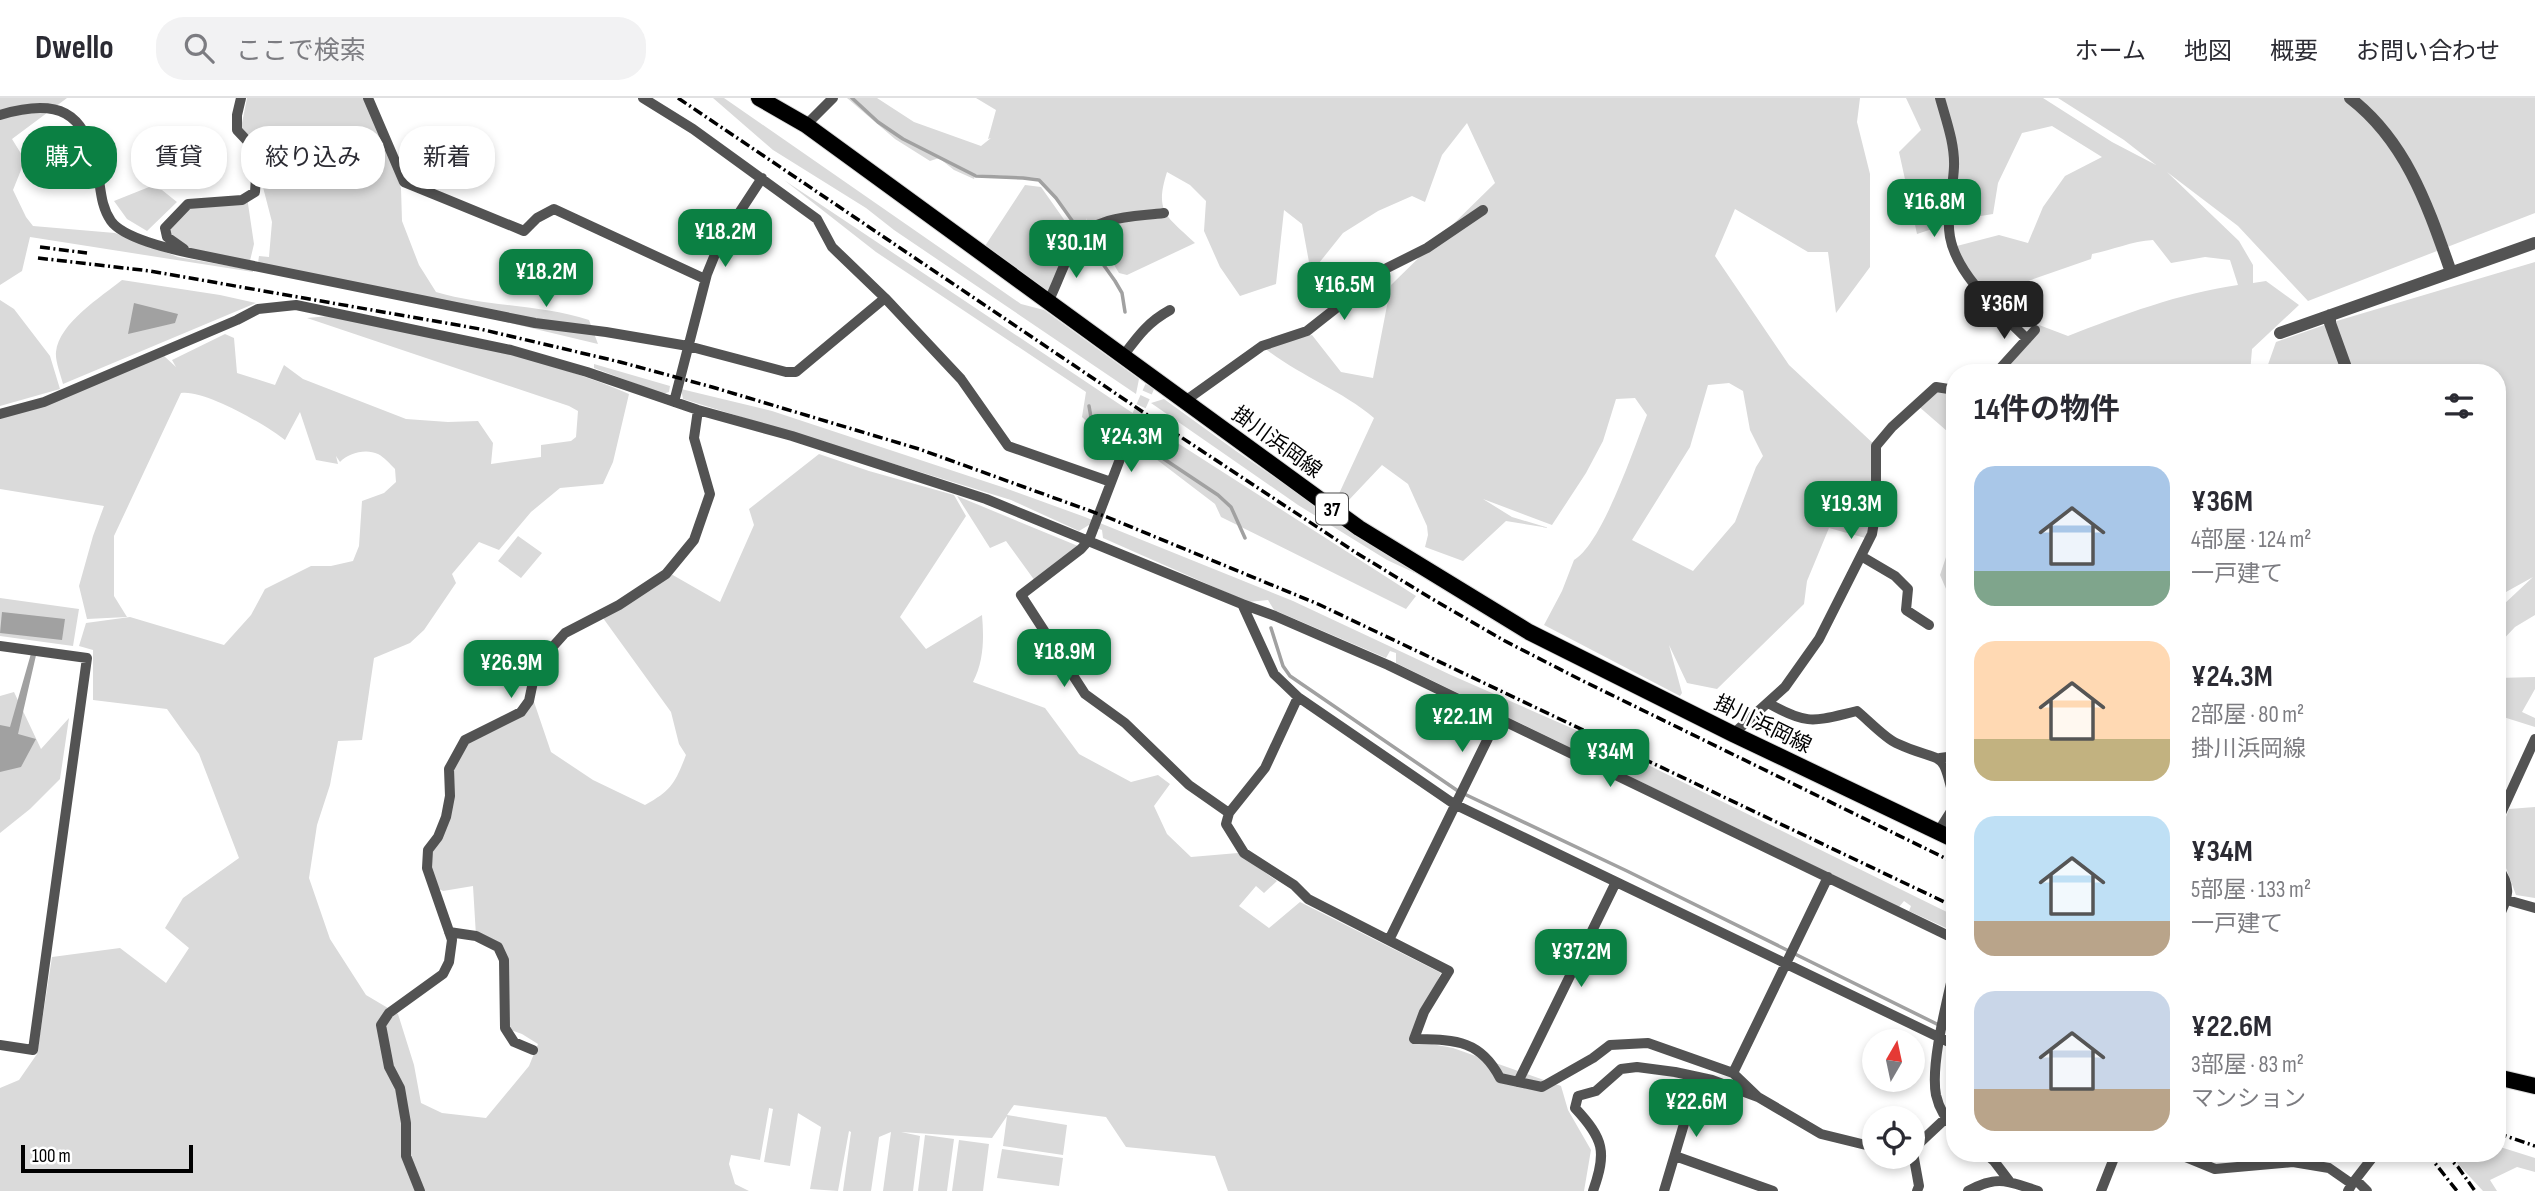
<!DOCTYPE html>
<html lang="ja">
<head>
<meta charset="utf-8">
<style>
  :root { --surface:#fff; --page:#f2f2f3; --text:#2b2b33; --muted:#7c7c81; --line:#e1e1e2; --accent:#0b8043 }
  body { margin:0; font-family:"Sofia Sans Condensed","Noto Sans JP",sans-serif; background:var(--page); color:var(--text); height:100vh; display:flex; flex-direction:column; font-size:26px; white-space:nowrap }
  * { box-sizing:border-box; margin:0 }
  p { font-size:23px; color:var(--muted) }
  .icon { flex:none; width:38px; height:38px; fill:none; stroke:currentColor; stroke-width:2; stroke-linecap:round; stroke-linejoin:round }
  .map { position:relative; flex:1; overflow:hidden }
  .details { position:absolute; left:1946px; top:266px; width:560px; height:798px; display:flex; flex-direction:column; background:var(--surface); border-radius:28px; box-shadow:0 4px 10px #0003 }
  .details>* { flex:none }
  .guide { position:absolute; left:21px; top:28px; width:665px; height:63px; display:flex; gap:14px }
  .needle { width:46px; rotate:9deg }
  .tools { position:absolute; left:1862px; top:931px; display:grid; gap:14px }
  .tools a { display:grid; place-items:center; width:63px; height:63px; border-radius:50%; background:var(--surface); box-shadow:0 4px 10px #0003; font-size:35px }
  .scale { position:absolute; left:21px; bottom:18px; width:172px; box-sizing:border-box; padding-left:7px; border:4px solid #000; border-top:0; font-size:19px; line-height:24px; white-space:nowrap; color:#000; -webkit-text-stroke:5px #fff; paint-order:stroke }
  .price { position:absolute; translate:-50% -60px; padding:0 16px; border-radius:14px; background:var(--accent); color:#fff; font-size:23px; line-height:46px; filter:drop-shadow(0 2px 4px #0008) }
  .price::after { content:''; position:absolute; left:50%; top:42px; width:21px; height:16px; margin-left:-10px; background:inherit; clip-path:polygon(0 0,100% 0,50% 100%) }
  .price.on { background:#222; color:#fff }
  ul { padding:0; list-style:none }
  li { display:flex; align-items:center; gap:21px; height:175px; padding:0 28px }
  li span { display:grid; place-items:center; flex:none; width:196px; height:140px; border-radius:21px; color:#555 }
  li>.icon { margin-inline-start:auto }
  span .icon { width:84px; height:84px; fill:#fffc; stroke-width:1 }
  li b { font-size:30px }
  h2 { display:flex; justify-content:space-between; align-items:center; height:84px; padding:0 28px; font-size:30px }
  .tag { padding:0 24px; border-radius:28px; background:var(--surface); box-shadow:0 4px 10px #0003; font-size:24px; line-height:63px }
  .tag.on { background:var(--accent); color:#fff }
  header { display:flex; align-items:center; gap:42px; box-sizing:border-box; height:98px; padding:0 35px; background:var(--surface); border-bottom:2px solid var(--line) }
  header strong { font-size:33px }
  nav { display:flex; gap:38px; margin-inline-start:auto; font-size:24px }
  .search { width:490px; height:63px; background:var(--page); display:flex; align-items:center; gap:18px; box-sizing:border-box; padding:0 24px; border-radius:28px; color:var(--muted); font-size:26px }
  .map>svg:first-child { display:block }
  .green { fill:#dadada; fill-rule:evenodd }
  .water { fill:#a1a1a1 }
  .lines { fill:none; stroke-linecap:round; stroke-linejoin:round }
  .stream { stroke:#a1a1a1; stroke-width:3.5 }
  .minor-tunnel { stroke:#d9d9d9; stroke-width:10; stroke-dasharray:10 5; stroke-linecap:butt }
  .primary-casing { stroke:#dbdbdb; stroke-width:18 }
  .minor { stroke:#535353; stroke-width:10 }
  .tertiary { stroke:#535353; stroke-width:12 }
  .primary { stroke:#000; stroke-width:16 }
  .rail { stroke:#000; stroke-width:3.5; stroke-dasharray:10 3.5 2 3.5; stroke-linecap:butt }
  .labels { text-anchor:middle; stroke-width:5; stroke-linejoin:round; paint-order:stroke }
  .shield { fill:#fff; stroke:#4c4c4c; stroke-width:2 }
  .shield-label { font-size:19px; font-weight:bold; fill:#000 }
  .street-label { font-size:21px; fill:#000; stroke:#fff }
</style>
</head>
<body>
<header>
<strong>Dwello</strong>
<div class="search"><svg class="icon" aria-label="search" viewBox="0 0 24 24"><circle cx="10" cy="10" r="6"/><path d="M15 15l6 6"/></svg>ここで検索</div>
<nav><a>ホーム</a><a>地図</a><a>概要</a><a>お問い合わせ</a></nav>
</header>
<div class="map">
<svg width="2535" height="1093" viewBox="0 0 2535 1093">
  <rect width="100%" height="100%" fill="#fff"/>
  <!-- green -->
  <path class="green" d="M0 0H67L12 41 25 62 13 92 26 119 33 128 115 135 178 159 253 172V174L30 139 22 173 0 187Z
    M247 0H368L401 90 402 123 419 167 436 194C486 209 539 206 589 222L598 246 258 165 259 158 269 159 272 124 257 66 256 45 241 30Z
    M713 0H724L1021 206 1044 212 1139 281 1136 296 894 132 866 110 773 52Z
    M847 0H877L914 24 981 48 991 40 988 41 996 12 976 0H1860L1857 24 1870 76V169L1836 215 1828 154H1808L1735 111 1715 158 1789 267 1876 348 1869 441 1829 430 1807 483 1804 506 1717 591 1687 585 1669 547 1682 595 1680 598 1544 527 1562 493 1574 462C1602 446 1634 350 1647 317L1635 300 1616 301 1603 343 1586 375 1552 427 1483 401 1512 419 1549 430 1506 423 1463 463 1425 449 1428 437 1427 428 1408 386 1382 367 1347 404 1337 400 1374 320C1340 291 1297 277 1262 248L1312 237 1341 274 1373 280 1391 187 1495 85 1467 25 1442 57 1425 104 1412 98 1378 113 1343 135 1311 175 1302 126 1284 112 1276 186 1240 198 1220 169 1204 133 1206 103 1190 87 1167 74C1154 115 1167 118 1195 145L1127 177 1119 175 1086 120 1089 129 1082 135 1039 80 976 76 974 81 954 72 939 60 930 63 895 41ZM1729 285 1743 293 1750 332 1763 358 1756 369 1735 424 1693 473 1632 442 1690 349 1708 287Z
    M1906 0H2043L2112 44 2156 67 2124 42 2058 0H2535V115L2308 203 2238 128 2167 74 2239 143 2253 167V185L2266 183 2299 207 2252 251 2250 275H1995L2039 227 2068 238C2122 217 2180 195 2238 187L2230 162 2205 159 2171 165 2153 142C2132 143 2113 152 2092 156L2091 161 1985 198 1953 149 1999 137 2028 145 2043 109 2065 78 2102 59 2052 28 2022 35 1998 85 1993 116 1962 121 1917 136 1899 54 1921 32Z
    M784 82 1176 344 1416 498 1406 511 1221 419 1215 406 1156 361 1100 336 1082 319 1086 294 876 154Z
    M1025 87 1041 89 1075 137 1076 147 1047 196 985 148Z
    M149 89 162 92 177 104 147 133 127 121 114 103Z
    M247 99 254 146 249 167 190 155 167 139 169 127 188 106Z
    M2535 164V517L2515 529 2497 548V508L2503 507 2533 479 2497 499V275H2265L2276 244 2330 225Z
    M122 182 220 197 256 205 63 286C61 277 55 263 56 254 59 225 101 199 122 182Z
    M0 202 14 211 50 258 60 291 0 308Z
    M329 218C430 239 534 255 629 296L613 364 603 386 560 390 531 414 499 452 479 444 452 476 456 485 424 532 410 545 374 560 362 642 338 643 330 687 317 727 309 780 330 841 366 897 398 916 414 967 421 1005 442 1015 486 1020 529 968 538 946 522 936 505 930 504 879 498 849 476 838 473 788 443 793 433 788 428 752 446 719 449 671 465 642 533 601 551 654 593 682 645 707C672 692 675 685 686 657L679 646 671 614 603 520 671 476 720 504 754 427 749 411 819 356 869 373 954 397 966 418 900 519 926 551 982 517C984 540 984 563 973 584L1045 610 1079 656 1131 684 1158 677 1170 686 1154 708 1167 736 1191 759 1238 755 1277 783 1264 795 1256 788 1239 808 1269 830 1300 804 1441 875 1410 942 1453 950 1561 988 1568 1012 1591 1052 1584 1093H1228L1215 1058 1126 1049 1106 1019 1014 1007 1007 1017 1067 1027 1063 1057 1003 1048 1007 1018 992 1040 901 1034 920 1038 913 1093H883L891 1034 879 1039 871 1093H843L851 1034 849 1033 838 1093 810 1091 821 1029 798 1015 790 1068 764 1064 773 1011 769 1010 760 1062 731 1057 729 1066 735 1086 749 1093H0V990L19 982 37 956 52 859 120 850 166 885 189 850 165 830 183 800 239 760 199 656 167 611 93 602V552L79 548 86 525 130 519 224 547 251 517 265 491 311 468H331L353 463 359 448 362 403 384 395 396 384 395 371C390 366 384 359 378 356 366 350 348 355 340 364L336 358 338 366 316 362 300 314 285 342C266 327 204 291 181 295L114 438V498L127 519 87 521 79 488 93 438 104 408 0 391V318L163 257 176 269 172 262 225 236 234 240 237 275 275 287 284 267 303 281 406 321 448 324 478 323 493 345 491 366 541 359V347L571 343 576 339 578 313 569 308 307 220Z
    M594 266 670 288 669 294 663 296 594 270Z
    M1936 289 1955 292V340L1917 307Z
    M681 291 772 313 1005 390 1085 419 1293 503 1451 577 1585 636 1955 818V834L1909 813 1911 808 1904 803 1899 809 1396 565V555L1390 553 1386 560 1274 512 1268 502 1248 504 1103 440 1102 432 1089 427 1079 433 1011 402 683 301Z
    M1164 301 1236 353 1415 475 1387 462 1298 407 1151 305Z
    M1955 395V570L1948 568 1953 507 1940 477 1953 438Z
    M957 398 1078 448 1035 483 1006 443 990 450Z
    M518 438 542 455 521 480 498 463Z
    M0 500 79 511 73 548 0 538Z
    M2535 579V591L2522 614 2535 620V629L2497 617V580Z
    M14 594 41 651 69 620 60 681 30 711 0 735V598Z
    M2535 709V800L2516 797 2503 762 2499 738 2509 711Z
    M925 1037 954 1041 947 1093H918Z
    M959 1042 989 1046 983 1093H952Z
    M2497 1048 2535 1060V1074L2517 1069 2490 1082 2497 1093H2483L2448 1055H2497Z
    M1002 1051 1063 1060 1059 1088 997 1080Z"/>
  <!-- water -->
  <path class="water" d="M134 205 178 216 175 225 128 236Z
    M2 514 65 521 62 542 0 535Z
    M32 552 37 553 18 636 36 641 21 669 0 674V627L10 629Z"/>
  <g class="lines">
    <!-- stream -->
    <path class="stream" d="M852 0 878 24 903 41 976 78 1023 80 1039 82 1056 100 1115 183 1122 195 1125 214
      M1089 308 1092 325 1146 349 1218 397 1231 409 1245 440
      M1271 530 1283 568 1290 578 1458 693 1627 773 1955 935"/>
    <!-- minor-tunnel -->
    <path class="minor-tunnel" d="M1135 322 1150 288"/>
    <!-- primary casing -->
    <g class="primary-casing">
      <path id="primary" d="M759 0 806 27 1359 430 1529 534 1733 636 1955 742
        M2497 979 2535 988"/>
    </g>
    <!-- minor -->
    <path class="minor" d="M368 0 404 84 524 133 537 120 554 111 705 181
      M643 0 693 31 817 121 832 149 885 200 961 281 1008 348 1111 384
      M1940 0C1946 22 1955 46 1954 69 1953 91 1946 117 1950 139 1957 178 2000 214 2027 241
      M0 17C57 0 85 12 97 71 101 89 100 107 111 123 123 140 170 151 190 155L535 225 606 234 688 248 786 274H796L885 200
      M806 27 833 0
      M184 151 167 139 165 130 188 106 242 102 255 94 257 64 253 49 237 32V17L241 0
      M1048 204C1058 185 1065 160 1077 143 1097 117 1135 119 1164 115
      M1123 258C1138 238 1148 224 1170 212
      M1996 275 2035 232
      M1185 303 1262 248 1307 233 1387 170 1427 150 1483 112
      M674 304 707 176 720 144 762 80
      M0 316 44 304 237 222 258 211 296 207 511 252 587 274 698 312 792 338 986 401 1242 506 1274 576 1298 599 1454 706 1955 947
      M1135 322 1089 442 1081 451 1021 497 1085 596 1125 625 1189 687 1229 715
      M1861 458 1895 478 1908 491 1906 512 1929 527
      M1242 506 1275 518 1388 567 1955 841
      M0 548 87 560 33 952 0 947
      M1298 599 1265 670 1229 715 1226 726 1244 755 1294 787 1308 801 1449 873 1424 914 1414 941C1454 942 1480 941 1500 980L1542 989 1593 960 1610 947 1648 945 1733 975 1758 999
      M1768 605C1808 628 1814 623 1857 613 1868 622 1885 640 1896 645 1945 668 1942 646 1955 707L1938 734
      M1733 636 1785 589 1819 541 1872 436 1876 413V348L1892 329 1936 289 1955 292
      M1940 660 1955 658
      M2497 724 2535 641
      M2497 768C2513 790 2508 799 2497 823
      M2507 802 2535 810
      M449 834 476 838 498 849 504 862 505 930 514 944 533 952
      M1389 842 1498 620
      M1955 867C1948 900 1930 965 1936 997 1939 1010 1945 1021 1955 1029
      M1733 975 1828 779
      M1518 984 1616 784
      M1913 1051 1945 1021
      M1913 1055 1919 1088 1917 1093
      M1985 1055 1994 1063 2010 1084
      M2176 1055 2215 1071 2293 1064 2329 1070 2352 1086 2348 1093
      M1675 1058 1773 1093
      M2356 1082 2367 1093
      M2352 1086 2376 1055
      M420 1093 406 1058V1025L400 990 389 969 381 927 389 915 443 876 449 864 452 842 427 770 428 752 438 739 446 719 450 698 449 671 465 642 521 614 529 603 534 579 548 554 565 535 619 507 666 476 694 442 710 396 694 340 698 312
      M1593 1093C1607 1054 1604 1041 1575 1010L1578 998 1596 993 1621 971 1637 969 1675 974 1712 982 1758 999 1821 1036 1874 1049
      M1664 1093 1698 979
      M1968 1093C1998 1077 2007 1083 2038 1093
      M2101 1093 2116 1055"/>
    <!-- tertiary -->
    <path class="tertiary" d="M2350 0C2407 44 2428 109 2451 174
      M2330 217V225L2348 275
      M2280 235 2535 145"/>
    <!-- primary -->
    <use href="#primary" class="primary"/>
    <!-- rail -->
    <path class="rail" d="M678 0 1146 316 1355 454 1429 499 1503 542 1581 582 1955 765
      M40 149 87 155
      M38 160 150 173 480 231 620 264 712 289 919 351 1107 419 1318 506 1955 809
      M2497 1035 2535 1048
      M2427 1055 2457 1093
      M2444 1055 2458 1069 2475 1093"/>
  </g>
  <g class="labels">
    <!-- shield labels -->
    <rect class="shield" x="1316" y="395.5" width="32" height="31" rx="5"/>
    <g class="shield-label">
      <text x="1332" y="418">37</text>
    </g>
    <!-- street labels -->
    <g class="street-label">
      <text transform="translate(1277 344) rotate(36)" y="7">掛川浜岡線</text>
      <text transform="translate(1763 626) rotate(26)" y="7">掛川浜岡線</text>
    </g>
  </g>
</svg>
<div class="tools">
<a><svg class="needle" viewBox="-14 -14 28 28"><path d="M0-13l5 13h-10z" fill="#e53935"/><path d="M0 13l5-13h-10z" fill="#7c7c81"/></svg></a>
<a><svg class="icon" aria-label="locate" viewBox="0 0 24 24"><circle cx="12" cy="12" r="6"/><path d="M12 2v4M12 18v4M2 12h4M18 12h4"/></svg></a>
</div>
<div class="scale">100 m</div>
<b class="price" style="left:1934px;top:141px">¥16.8M</b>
<b class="price" style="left:725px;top:171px">¥18.2M</b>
<b class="price" style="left:1076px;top:182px">¥30.1M</b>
<b class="price" style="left:546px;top:211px">¥18.2M</b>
<b class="price" style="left:1344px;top:224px">¥16.5M</b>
<b class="price on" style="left:2004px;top:243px">¥36M</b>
<b class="price" style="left:1131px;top:376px">¥24.3M</b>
<b class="price" style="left:1851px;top:443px">¥19.3M</b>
<b class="price" style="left:1064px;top:591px">¥18.9M</b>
<b class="price" style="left:511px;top:602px">¥26.9M</b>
<b class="price" style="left:1462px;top:656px">¥22.1M</b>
<b class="price" style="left:1610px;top:691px">¥34M</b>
<b class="price" style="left:1581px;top:891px">¥37.2M</b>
<b class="price" style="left:1696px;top:1041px">¥22.6M</b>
<div class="guide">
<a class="tag on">購入</a>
<a class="tag">賃貸</a>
<a class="tag">絞り込み</a>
<a class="tag">新着</a>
</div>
<section class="details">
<h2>14件の物件<svg class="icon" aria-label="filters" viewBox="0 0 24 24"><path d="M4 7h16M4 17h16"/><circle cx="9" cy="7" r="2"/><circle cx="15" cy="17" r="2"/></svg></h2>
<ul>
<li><span style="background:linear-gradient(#a9c7e8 75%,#7fa58c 0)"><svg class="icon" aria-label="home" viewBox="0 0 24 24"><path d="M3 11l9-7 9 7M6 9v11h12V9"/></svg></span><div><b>¥36M</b><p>4部屋 · 124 m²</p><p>一戸建て</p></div></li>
<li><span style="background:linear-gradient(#ffd9b3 70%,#c2b280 0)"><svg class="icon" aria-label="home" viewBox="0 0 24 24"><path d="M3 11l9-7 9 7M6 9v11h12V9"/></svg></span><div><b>¥24.3M</b><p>2部屋 · 80 m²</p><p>掛川浜岡線</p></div></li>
<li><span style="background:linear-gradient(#bfe0f5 75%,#b9a48a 0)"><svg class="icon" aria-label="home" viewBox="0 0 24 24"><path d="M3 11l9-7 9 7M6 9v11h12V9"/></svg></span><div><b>¥34M</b><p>5部屋 · 133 m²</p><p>一戸建て</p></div></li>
<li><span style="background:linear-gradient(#c9d6e8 70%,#b9a48a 0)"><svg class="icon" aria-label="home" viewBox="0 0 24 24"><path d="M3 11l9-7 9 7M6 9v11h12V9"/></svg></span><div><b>¥22.6M</b><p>3部屋 · 83 m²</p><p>マンション</p></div></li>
</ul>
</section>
</div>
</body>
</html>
